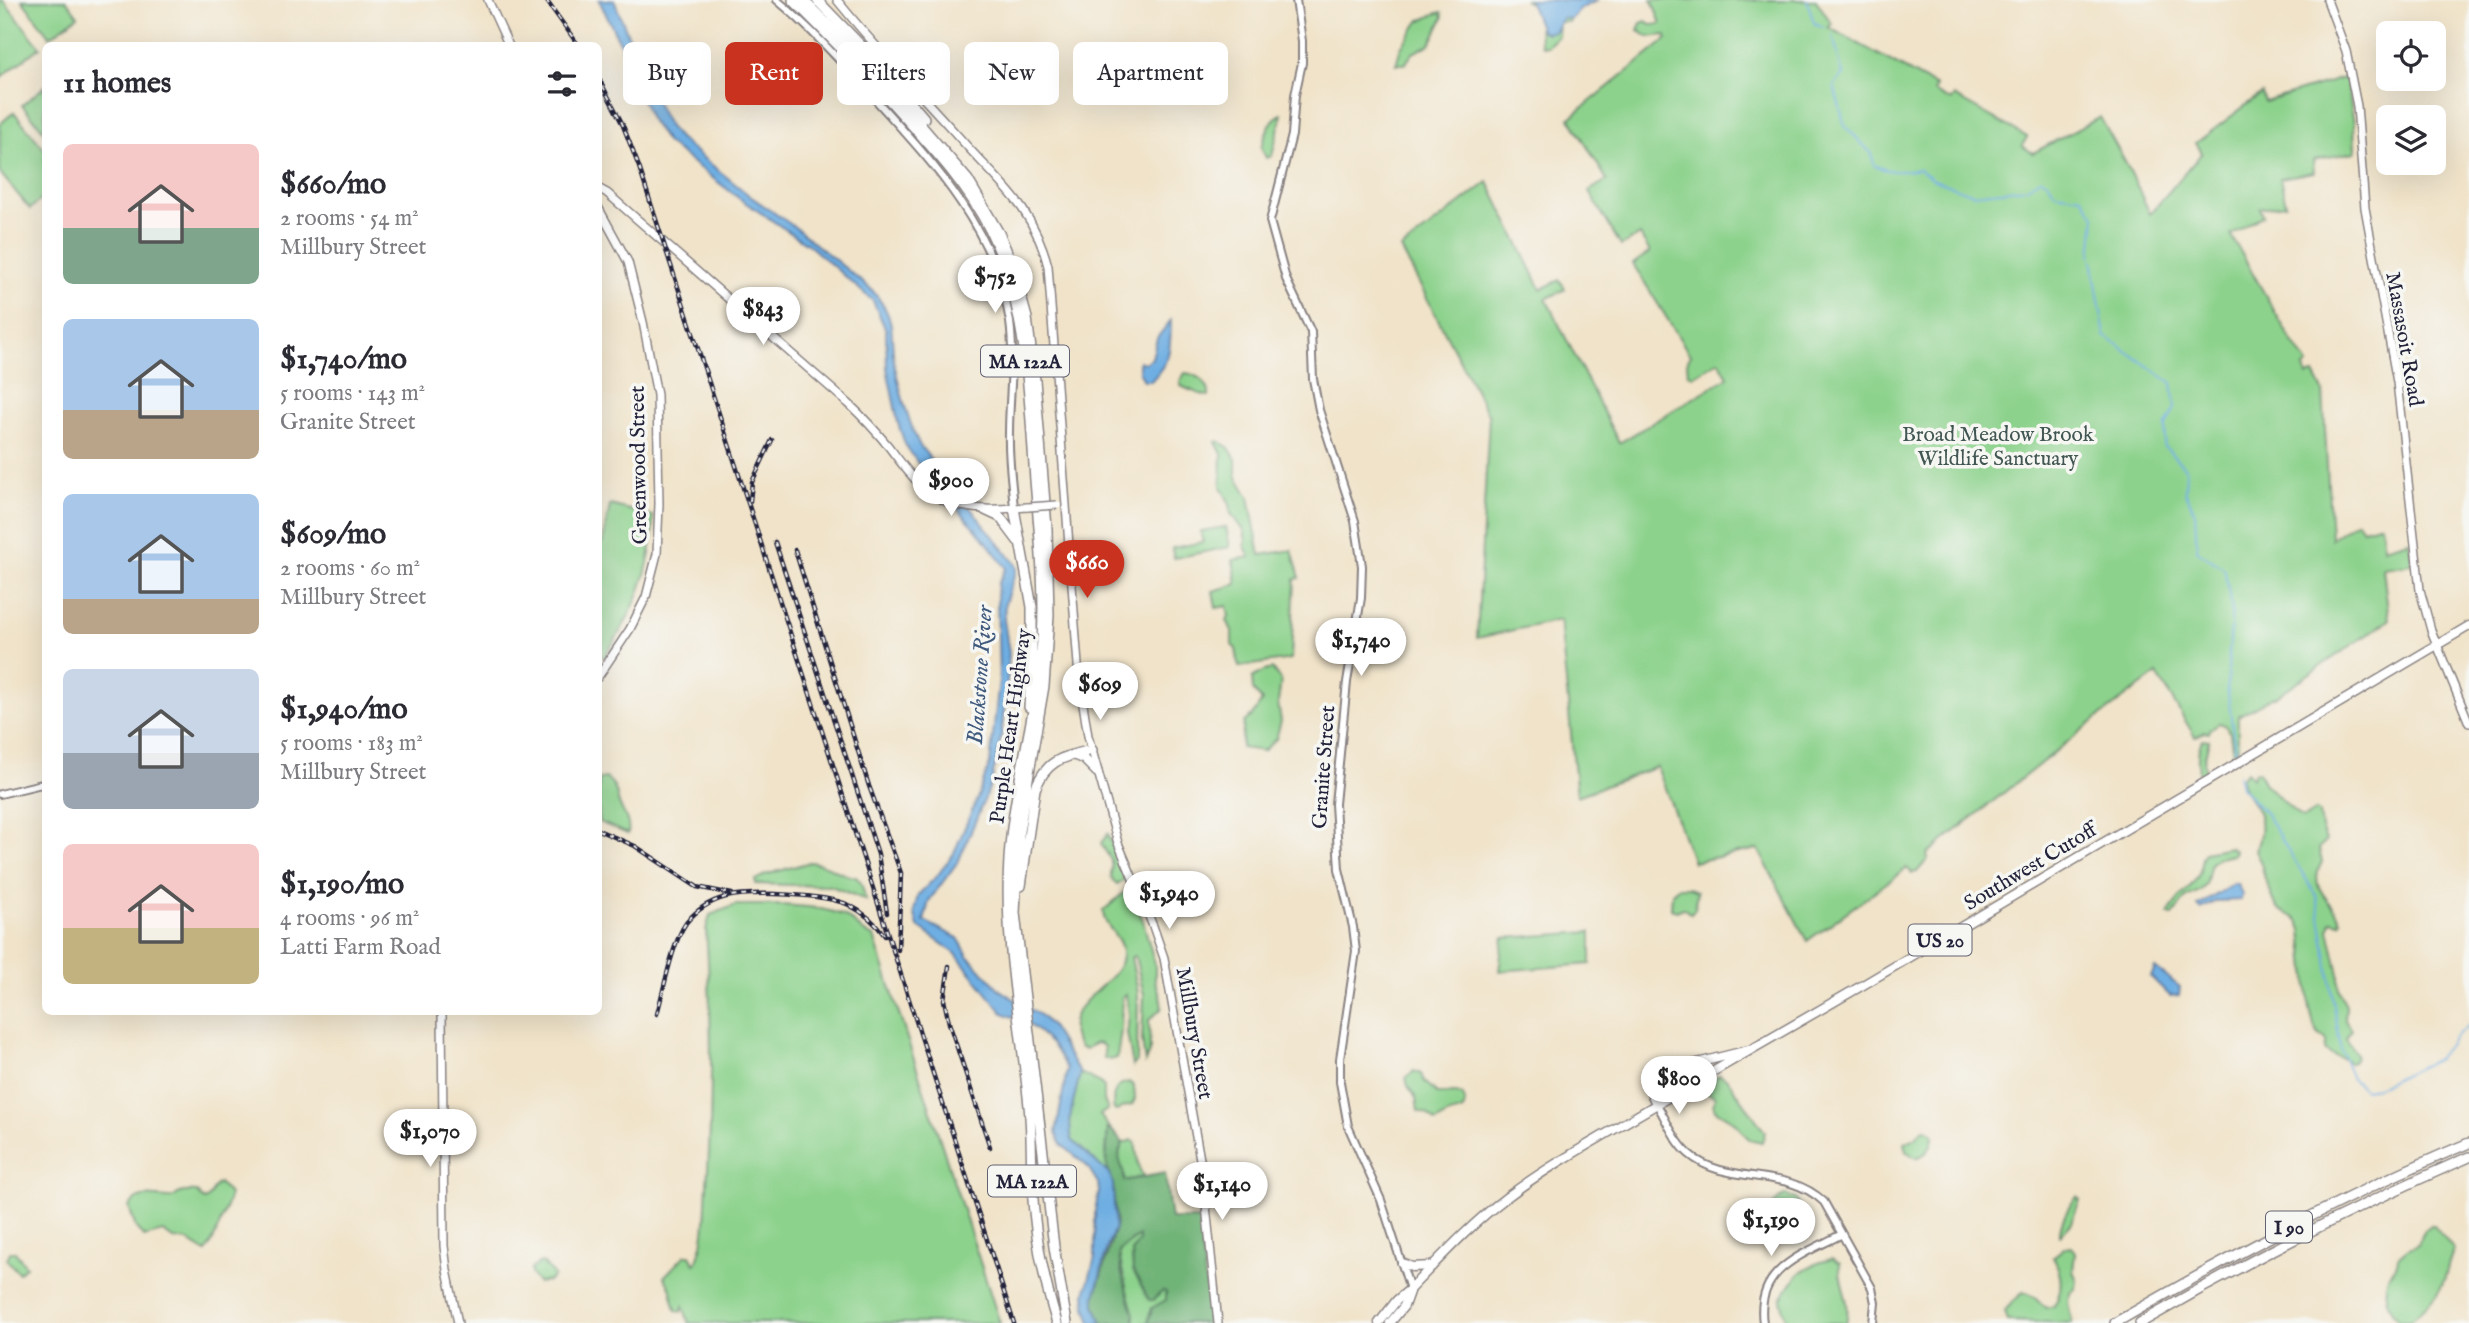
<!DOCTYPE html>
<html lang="en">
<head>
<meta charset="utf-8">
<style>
  :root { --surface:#fff; --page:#f7f7f7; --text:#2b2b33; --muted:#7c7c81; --accent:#c8321e }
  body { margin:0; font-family:"IM FELL English",serif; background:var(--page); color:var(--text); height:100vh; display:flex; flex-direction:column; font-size:26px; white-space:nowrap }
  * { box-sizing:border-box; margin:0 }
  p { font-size:23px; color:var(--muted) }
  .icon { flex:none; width:38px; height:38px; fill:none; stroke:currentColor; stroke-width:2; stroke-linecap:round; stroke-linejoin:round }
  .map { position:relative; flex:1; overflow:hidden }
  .drawer { position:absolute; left:42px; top:42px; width:560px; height:973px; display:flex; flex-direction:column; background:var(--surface); border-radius:10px; box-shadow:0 7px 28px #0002 }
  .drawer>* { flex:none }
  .top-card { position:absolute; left:623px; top:42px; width:665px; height:63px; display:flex; gap:14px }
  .controls { position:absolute; left:2376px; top:21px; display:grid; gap:14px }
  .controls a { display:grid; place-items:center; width:70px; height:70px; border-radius:10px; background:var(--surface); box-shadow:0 7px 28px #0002; font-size:35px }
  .price { position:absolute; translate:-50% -60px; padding:0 16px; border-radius:24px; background:#fff; color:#222; font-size:23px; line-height:46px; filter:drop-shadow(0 2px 4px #0008) }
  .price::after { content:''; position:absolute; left:50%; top:42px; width:21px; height:16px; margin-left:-10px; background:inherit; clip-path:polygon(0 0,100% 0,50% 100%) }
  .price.selected { background:var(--accent); color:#fff }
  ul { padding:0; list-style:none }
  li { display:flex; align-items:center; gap:21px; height:175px; padding:0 21px }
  li span { display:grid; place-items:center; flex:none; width:196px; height:140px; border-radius:10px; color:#555 }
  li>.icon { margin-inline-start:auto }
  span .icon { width:84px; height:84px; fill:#fffc; stroke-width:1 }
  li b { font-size:30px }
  h2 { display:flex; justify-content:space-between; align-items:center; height:84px; padding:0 21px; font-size:30px }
  .chip { padding:0 24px; border-radius:10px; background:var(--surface); box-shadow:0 7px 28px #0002; font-size:24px; line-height:63px }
  .chip.selected { background:var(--accent); color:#fff }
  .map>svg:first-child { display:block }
  .green { fill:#8cd28c; stroke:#577a64; stroke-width:2 }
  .forest { fill:#71b478; stroke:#4a6b5a; stroke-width:2 }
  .water { fill:#6eaee2; stroke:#48688e; stroke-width:2 }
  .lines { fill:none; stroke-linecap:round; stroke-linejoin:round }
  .stream { stroke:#6eaee2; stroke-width:2 }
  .tertiary-casing { stroke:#898282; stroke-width:10 }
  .secondary-casing { stroke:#898282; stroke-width:10 }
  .primary-casing { stroke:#898282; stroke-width:11 }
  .trunk-casing { stroke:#898282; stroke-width:11 }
  .motorway-casing { stroke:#898282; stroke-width:12 }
  .tertiary { stroke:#fff; stroke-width:6 }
  .secondary { stroke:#fff; stroke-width:7 }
  .primary { stroke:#fff; stroke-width:8 }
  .trunk { stroke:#fff; stroke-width:8 }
  .motorway { stroke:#fff; stroke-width:9 }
  .rail-casing { stroke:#22223b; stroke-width:4.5 }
  .rail { stroke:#f6f6f2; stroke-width:2; stroke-dasharray:5; stroke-linecap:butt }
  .secondary-bridge-casing { stroke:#898282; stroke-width:10; stroke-linecap:butt }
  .secondary-bridge { stroke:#fff; stroke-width:7 }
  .labels { text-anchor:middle; stroke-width:7; stroke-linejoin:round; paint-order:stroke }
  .shield { fill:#f6f6f2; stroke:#626272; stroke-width:2 }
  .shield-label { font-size:19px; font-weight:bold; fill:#22223b }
  .street-label { font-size:21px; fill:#22223b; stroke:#f6f6f2 }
  .park-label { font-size:21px; fill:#425753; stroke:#f6f6f2 }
  .water-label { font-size:23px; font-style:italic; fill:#405a7e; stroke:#f6f6f2 }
</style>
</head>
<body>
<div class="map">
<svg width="2469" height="1323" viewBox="0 0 2469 1323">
  <rect width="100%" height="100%" fill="#f6f6f2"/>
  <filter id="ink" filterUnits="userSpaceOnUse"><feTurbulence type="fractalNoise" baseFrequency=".0143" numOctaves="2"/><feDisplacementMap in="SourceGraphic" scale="14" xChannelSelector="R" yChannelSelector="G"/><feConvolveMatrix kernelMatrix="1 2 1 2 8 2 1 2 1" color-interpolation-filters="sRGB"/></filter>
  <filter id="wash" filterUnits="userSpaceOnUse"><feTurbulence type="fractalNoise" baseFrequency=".00686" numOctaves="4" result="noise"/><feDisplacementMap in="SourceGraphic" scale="28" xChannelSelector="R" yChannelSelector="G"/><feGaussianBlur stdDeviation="1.57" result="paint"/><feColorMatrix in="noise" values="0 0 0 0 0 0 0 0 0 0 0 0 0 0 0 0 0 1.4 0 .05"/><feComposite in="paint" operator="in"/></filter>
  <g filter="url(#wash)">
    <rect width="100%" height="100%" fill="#f0e3c9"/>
    <!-- green -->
    <path class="green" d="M0 0H3L40 47 1 77Z
      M22 0H66L78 16 50 37Z
      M1524 0H1593V1L1570 14 1569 22H1559L1558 36 1548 46H1542L1540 41 1538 7Z
      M1652 0H1816L1832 24 1828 27 1936 86 1934 91 1951 101 1954 96 2027 137 2022 146 2033 153 2100 117 2130 171 2150 214 2202 153 2196 143 2262 93 2265 102 2346 77 2354 123 2355 152 2313 160 2314 172 2280 178 2286 204 2260 208 2263 215 2231 235 2287 333 2308 365 2304 368 2307 376 2314 374 2323 391 2331 539 2357 521 2363 529 2381 524 2384 548 2409 541 2412 564 2383 568 2389 620 2275 697 2274 696 2238 716V750L2233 754 2230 733 2225 725 2219 723 2210 729 2209 733 2205 732 2195 737 2157 674 2095 720 1927 854 1928 859 1917 872 1912 873 1907 868 1807 941 1758 849 1693 862 1657 767 1577 796 1560 620 1477 638 1489 416 1401 249 1488 182 1541 289 1560 280 1565 289 1546 299 1619 443 1728 377 1719 361 1693 376 1688 374 1687 363 1690 355 1633 264 1650 252 1640 235 1621 246 1589 191 1607 180 1570 118 1667 39 1665 35 1648 37 1638 30 1641 23 1646 21 1652 25 1661 24Z
      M1442 12 1443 18 1430 44 1413 53 1405 64H1396L1401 47 1420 20C1429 19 1433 13 1442 12Z
      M45 86V132L22 105Z
      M14 112 45 150V196L30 209 0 173V124Z
      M1282 114 1272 156 1266 158 1261 147C1266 135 1269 119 1282 114Z
      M1185 373C1197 374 1210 384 1209 396 1206 397 1185 388 1181 386L1180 381Z
      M1219 441 1229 448 1236 459V475L1249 497 1260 555 1292 550 1300 578 1295 579 1291 659 1239 667 1236 649 1232 645V631L1227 620 1229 616 1227 606 1216 608 1213 591 1237 584 1233 560 1250 557 1244 545 1246 542 1244 530 1231 514 1230 504 1221 487 1222 454 1216 442Z
      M610 505 653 516C654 569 634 613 604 657L598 655V543L603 542Z
      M1226 527 1230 547 1174 558 1172 548 1203 542 1201 531Z
      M1272 669 1281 680 1278 703 1281 721 1276 739 1263 751 1241 748 1244 722 1252 716 1262 701 1253 690 1252 678 1264 671Z
      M2203 739 2209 740 2204 761 2206 776 2203 778 2200 776C2197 763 2196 750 2203 739Z
      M2247 772 2253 778 2255 772H2259L2264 783 2299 816 2304 818 2316 811 2319 813 2321 828 2326 840 2319 849 2322 862C2306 890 2334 900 2341 920L2340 923 2331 921 2329 929 2339 974V989L2346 1006 2345 1020 2351 1030 2346 1039 2356 1054 2355 1059 2350 1063C2342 1056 2332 1058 2325 1050L2327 1040 2319 1035 2314 1026 2310 1009 2302 930C2298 915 2287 915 2277 908L2265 879 2261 863 2255 851C2261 838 2263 821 2256 807 2250 796 2242 792 2241 778Z
      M606 778C619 787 615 797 621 808 626 816 630 825 628 834L599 822V779Z
      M1108 834 1126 876 1125 880 1117 884C1107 877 1113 872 1111 861 1109 855 1104 850 1101 843Z
      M2229 847 2235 851 2233 855 2218 858 2211 863 2206 885 2200 891 2187 897 2173 915H2168C2174 899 2192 889 2199 874 2202 866 2199 861 2205 852Z
      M810 862C828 863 840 876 856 877L861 883 866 900 831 886 755 884V880L765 875Z
      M1679 887H1689L1697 892 1695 909 1691 914 1683 908 1677 911 1671 909 1672 893Z
      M1128 889 1133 895 1143 921 1155 965V981L1160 994 1162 1008 1149 1020 1150 1050 1145 1062 1142 1040 1144 995 1135 956 1131 957 1138 993 1137 1061 1133 1066 1127 1033 1129 1016 1126 994 1122 997 1121 1030 1117 1058 1110 1060 1104 1058V1047C1097 1040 1094 1044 1086 1049L1080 1048C1052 1007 1112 990 1121 961 1128 939 1103 929 1103 911Z
      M736 905C767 905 814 903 842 915 855 920 861 933 874 937L1000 1323H689L683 1306 681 1312 676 1310 670 1287 664 1277 685 1255H690L695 1264C707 1242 705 1210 707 1185 713 1100 712 1015 706 930L710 915Z
      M1591 932V964L1499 971 1503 938Z
      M1414 1071 1421 1074 1424 1081 1438 1094 1456 1093 1463 1095C1468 1115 1460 1110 1447 1115 1443 1117 1440 1120 1436 1122L1427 1114 1418 1111 1416 1098 1408 1086 1406 1078Z
      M1080 1073 1099 1082 1104 1087V1101L1108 1109 1100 1115 1108 1126 1106 1152 1110 1175 1072 1140C1066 1116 1076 1096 1080 1073Z
      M1720 1075 1727 1079 1765 1132 1762 1142C1747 1143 1744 1132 1735 1123 1729 1117 1721 1114 1715 1110L1713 1104 1715 1097 1708 1093 1716 1077Z
      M1129 1082 1134 1086 1135 1099 1132 1105 1123 1107 1117 1111 1114 1110C1112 1097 1113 1084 1129 1082Z
      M1926 1129 1933 1134C1933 1147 1928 1154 1916 1158L1907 1152 1905 1143 1915 1138 1922 1130Z
      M1132 1140 1135 1142 1139 1168 1143 1176 1124 1182C1126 1165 1112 1164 1123 1143Z
      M219 1183 230 1195C226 1207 213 1245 206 1252L188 1241 173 1239 163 1232 144 1237 136 1228 129 1207C139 1191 155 1198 170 1198 175 1198 175 1195 180 1193 185 1191 191 1192 197 1192L201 1198 205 1200C214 1196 211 1186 219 1183Z
      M1786 1194 1795 1199 1801 1209C1798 1228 1788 1238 1771 1225 1767 1211 1774 1201 1786 1194Z
      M2078 1196 2080 1200 2071 1223 2060 1235C2059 1225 2069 1204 2078 1196Z
      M2431 1225H2434L2454 1250C2449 1259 2448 1267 2445 1277 2439 1296 2425 1308 2410 1320H2398C2387 1307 2382 1293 2388 1277 2392 1268 2397 1270 2398 1257L2407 1249 2418 1244 2425 1230Z
      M1139 1236V1241L1132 1251 1133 1270 1148 1298 1163 1291 1166 1292V1300L1150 1312 1148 1323H1134L1119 1255 1121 1249Z
      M2071 1247 2075 1252 2073 1271 2077 1280 2075 1289 2070 1293 2068 1302 2072 1323 2007 1321 2004 1311 2023 1292 2035 1297 2046 1308 2054 1306C2064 1289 2062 1273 2053 1257L2064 1248Z
      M10 1252H15L26 1266 19 1273 7 1260Z
      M1832 1259 1840 1264C1838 1285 1852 1300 1846 1323H1787L1781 1300C1795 1274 1802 1266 1832 1259Z
      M540 1263 544 1264 554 1276 549 1281 538 1283 531 1274V1269Z"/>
    <!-- forest -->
    <path class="forest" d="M1108 1126 1123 1143C1113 1162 1126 1165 1124 1181L1165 1173 1171 1219H1199L1210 1323H1148L1152 1308 1166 1300V1292L1163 1291 1153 1300H1149L1133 1270 1132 1251 1139 1241V1236L1132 1240 1119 1252 1121 1271 1134 1315V1323H1102L1095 1305V1297L1116 1224 1113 1185 1106 1163Z"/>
    <!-- water -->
    <path class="water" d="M599 0H614L654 99 669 127 681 140 750 196 796 228 872 290C900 324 888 330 895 367 901 394 908 422 920 446L1015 563 1017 568 1005 603 1004 620 1009 653 1007 685 1001 738 991 784 959 860 929 901 924 921 958 938 969 957 1000 990 1041 1016 1050 1025 1080 1073C1076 1096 1066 1116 1072 1140L1110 1175 1113 1184 1115 1228 1107 1247 1095 1297V1305L1102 1323H1091L1086 1307 1085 1294 1095 1257V1210L1099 1192 1098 1183 1088 1167 1061 1144 1056 1133 1067 1069 1053 1046 1040 1033 1027 1023 1003 1013 955 953 918 927 914 911 918 895 937 876 954 853 977 799 990 763 999 680 997 596 998 584 1006 568 986 541 917 462 905 444 898 423 887 368 886 330 873 301 810 246 740 199 667 143 649 117 620 43Z
      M1529 0H1598L1582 8 1571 19 1562 18 1555 31 1546 33 1541 30Z
      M1171 320C1170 349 1172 359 1151 381H1144L1139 371V361L1144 363 1152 358 1157 338Z
      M2234 884H2237L2242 894 2241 900 2217 901 2201 909 2198 906Z
      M2155 968 2180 987 2179 995 2170 996 2151 977Z"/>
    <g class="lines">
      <!-- stream -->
      <path class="stream" d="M1807 0 1814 23 1823 27
        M1833 36 1843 75 1834 86 1845 126 1872 154 1874 165C1890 173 1901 172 1919 169L1934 180 1974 194 2026 188 2041 178 2048 182 2055 193 2082 197 2095 216 2091 256
        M2092 260 2105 336 2172 383 2175 408 2166 425 2164 446 2186 469 2185 491 2195 513 2197 551 2224 568 2232 610 2227 685 2235 750
        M2238 775 2241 787 2266 814 2317 897 2341 1050 2352 1079 2365 1090 2376 1088 2437 1059 2455 1036 2469 1025"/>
    </g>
  </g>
  <g filter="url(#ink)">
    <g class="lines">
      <!-- tertiary casing -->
      <g class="tertiary-casing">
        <path id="tertiary" d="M777 0C812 29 843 64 874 98 934 164 996 230 1010 322 1015 359 1009 396 1009 433 1008 458 1012 483 1014 508
          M1296 0 1302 41V63L1295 95 1292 135 1270 221 1286 279 1311 332 1313 379 1319 410 1355 521 1362 566 1361 598 1347 682 1335 804 1339 869 1353 927 1356 951 1340 1059V1082L1348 1126 1381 1200 1410 1289
          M0 794 46 783
          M1657 1104C1666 1120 1675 1142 1689 1154 1727 1187 1786 1165 1824 1202L1872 1288 1875 1303 1873 1323
          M1763 1323C1755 1268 1803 1255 1842 1234"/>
      </g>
      <!-- secondary casing -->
      <g class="secondary-casing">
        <path id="secondary" d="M488 0 509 46
          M837 0C877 50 922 96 965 144 1003 186 1033 208 1048 266L1079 678 1088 736 1118 843 1153 926 1164 958 1203 1176 1218 1323
          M2327 0 2346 51 2357 106 2365 208 2397 382 2420 590 2431 630 2469 723
          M598 188 607 193 848 403C863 417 876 431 889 447 917 484 933 507 985 509 999 510 1014 508 1028 507
          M598 207 628 262 643 322 657 395 659 504 657 554 646 597 630 629 598 677
          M442 1012 444 1246 447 1270 458 1323"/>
      </g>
      <!-- primary casing -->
      <g class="primary-casing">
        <path id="primary" d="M1753 1049 1661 1072C1648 1081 1648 1092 1657 1104L1863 985 2469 626
          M1402 1263 1412 1267 1432 1266
          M1379 1323 1397 1300 1410 1289
          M1390 1323 1404 1306 1409 1292"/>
      </g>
      <!-- trunk casing -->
      <g class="trunk-casing">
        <path id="trunk" d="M1410 1289C1441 1257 1471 1224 1507 1197 1554 1162 1607 1134 1657 1104"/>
      </g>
      <!-- motorway casing -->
      <g class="motorway-casing">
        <path id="motorway" d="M793 0C827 33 859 67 891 102 927 142 966 182 990 230 1028 307 1029 396 1035 480 1040 541 1047 603 1040 664 1033 729 1013 793 1009 859 1004 942 1021 1024 1029 1106 1032 1132 1031 1158 1032 1184 1034 1231 1043 1278 1057 1323
          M803 0 869 65 968 180 1000 235 1012 264 1027 318 1035 380 1047 528 1049 616 1044 686 1019 831 1015 913 1054 1247 1067 1323
          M817 0 873 58 924 118
          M1014 508 1032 607V659L1029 707
          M985 510 1000 517 1018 541
          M1074 755 1084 759 1097 772
          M1021 886 1035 789C1047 759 1063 757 1092 750
          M2115 1323C2230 1256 2347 1194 2469 1143
          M2140 1323C2247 1261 2356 1206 2469 1157"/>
      </g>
      <!-- tertiary -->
      <use href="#tertiary" class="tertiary"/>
      <!-- secondary -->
      <use href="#secondary" class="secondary"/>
      <!-- primary -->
      <use href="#primary" class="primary"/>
      <!-- trunk -->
      <use href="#trunk" class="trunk"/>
      <!-- motorway -->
      <use href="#motorway" class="motorway"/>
      <!-- rail casing -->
      <g class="rail-casing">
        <path id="rail" d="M546 0 579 46
          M598 77 622 123 639 167 1014 1323
          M750 501 752 482 772 440
          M775 542 878 854 887 913
          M795 550 869 786 901 873 898 950
          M598 830 635 846 697 887 732 894
          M949 966 944 1000 949 1023 990 1147
          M657 1014C664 989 672 943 686 923 696 910 711 901 726 897 753 891 824 894 849 905 863 912 876 923 885 936"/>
      </g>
      <!-- rail -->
      <use href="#rail" class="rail"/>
      <!-- secondary-bridge casing -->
      <g class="secondary-bridge-casing">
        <path id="secondary-bridge" d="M1028 507 1057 505"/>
      </g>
      <!-- secondary-bridge -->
      <use href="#secondary-bridge" class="secondary-bridge"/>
    </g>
  </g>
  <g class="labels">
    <!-- shield labels -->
    <g class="shield">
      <rect x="981" y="345.5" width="88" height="31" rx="5"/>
      <rect x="1908.5" y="924.5" width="63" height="31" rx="5"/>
      <rect x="988" y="1165.5" width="88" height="31" rx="5"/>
      <rect x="2266" y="1211.5" width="46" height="31" rx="5"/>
    </g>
    <g class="shield-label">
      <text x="1025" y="368">MA 122A</text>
      <text x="1940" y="947">US 20</text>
      <text x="1032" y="1188">MA 122A</text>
      <text x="2289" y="1234">I 90</text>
    </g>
    <!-- street labels -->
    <g class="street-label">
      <text transform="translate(2405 339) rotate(80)" y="7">Massasoit Road</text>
      <text transform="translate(638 465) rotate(-91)" y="7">Greenwood Street</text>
      <text transform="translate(1010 726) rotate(-82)" y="7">Purple Heart Highway</text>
      <text transform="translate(1323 767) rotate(-86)" y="7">Granite Street</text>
      <text transform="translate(2030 866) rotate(-31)" y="7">Southwest Cutoff</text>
      <text transform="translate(1195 1033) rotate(80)" y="7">Millbury Street</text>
    </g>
    <!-- park labels -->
    <g class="park-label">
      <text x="1998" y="441">Broad Meadow Brook<tspan x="1998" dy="24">Wildlife Sanctuary</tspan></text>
    </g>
    <!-- water labels -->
    <g class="water-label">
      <text transform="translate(979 675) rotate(-86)" y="8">Blackstone River</text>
    </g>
  </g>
</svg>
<div class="controls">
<a><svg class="icon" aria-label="locate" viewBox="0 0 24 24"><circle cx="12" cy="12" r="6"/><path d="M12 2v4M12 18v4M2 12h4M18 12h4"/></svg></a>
<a><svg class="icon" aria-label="layers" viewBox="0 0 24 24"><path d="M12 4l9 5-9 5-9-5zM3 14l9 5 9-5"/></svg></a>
</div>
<b class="price" style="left:995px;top:315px">$752</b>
<b class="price" style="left:763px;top:347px">$843</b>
<b class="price" style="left:951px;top:518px">$900</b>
<b class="price selected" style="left:1087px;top:600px">$660</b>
<b class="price" style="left:1361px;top:678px">$1,740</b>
<b class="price" style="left:1100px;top:722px">$609</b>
<b class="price" style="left:1169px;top:931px">$1,940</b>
<b class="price" style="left:1679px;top:1116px">$800</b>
<b class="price" style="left:430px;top:1169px">$1,070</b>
<b class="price" style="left:1222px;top:1222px">$1,140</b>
<b class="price" style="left:1771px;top:1258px">$1,190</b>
<div class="top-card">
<a class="chip">Buy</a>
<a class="chip selected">Rent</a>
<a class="chip">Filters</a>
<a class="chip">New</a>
<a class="chip">Apartment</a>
</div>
<section class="drawer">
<h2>11 homes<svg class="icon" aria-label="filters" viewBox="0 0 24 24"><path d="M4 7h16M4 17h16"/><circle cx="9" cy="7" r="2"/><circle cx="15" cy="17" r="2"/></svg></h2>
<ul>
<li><span style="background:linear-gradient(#f6c9c9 60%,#7fa58c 0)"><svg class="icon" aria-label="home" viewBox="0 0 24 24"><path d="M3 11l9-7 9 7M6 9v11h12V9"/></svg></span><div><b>$660/mo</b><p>2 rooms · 54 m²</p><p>Millbury Street</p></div></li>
<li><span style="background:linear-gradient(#a9c7e8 65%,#b9a48a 0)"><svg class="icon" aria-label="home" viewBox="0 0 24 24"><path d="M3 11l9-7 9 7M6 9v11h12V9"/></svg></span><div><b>$1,740/mo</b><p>5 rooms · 143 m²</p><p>Granite Street</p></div></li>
<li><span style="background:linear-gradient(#a9c7e8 75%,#b9a48a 0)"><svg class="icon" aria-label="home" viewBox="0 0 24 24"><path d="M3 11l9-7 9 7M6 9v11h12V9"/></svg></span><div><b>$609/mo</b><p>2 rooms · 60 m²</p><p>Millbury Street</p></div></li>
<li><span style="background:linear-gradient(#c9d6e8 60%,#9aa5b1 0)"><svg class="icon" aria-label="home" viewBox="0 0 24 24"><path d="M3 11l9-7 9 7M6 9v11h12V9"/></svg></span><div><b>$1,940/mo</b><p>5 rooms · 183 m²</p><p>Millbury Street</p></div></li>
<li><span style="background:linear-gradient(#f6c9c9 60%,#c2b280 0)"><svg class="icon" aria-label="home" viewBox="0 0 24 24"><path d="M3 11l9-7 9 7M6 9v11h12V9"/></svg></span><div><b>$1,190/mo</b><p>4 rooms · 96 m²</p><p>Latti Farm Road</p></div></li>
</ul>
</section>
</div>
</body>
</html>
